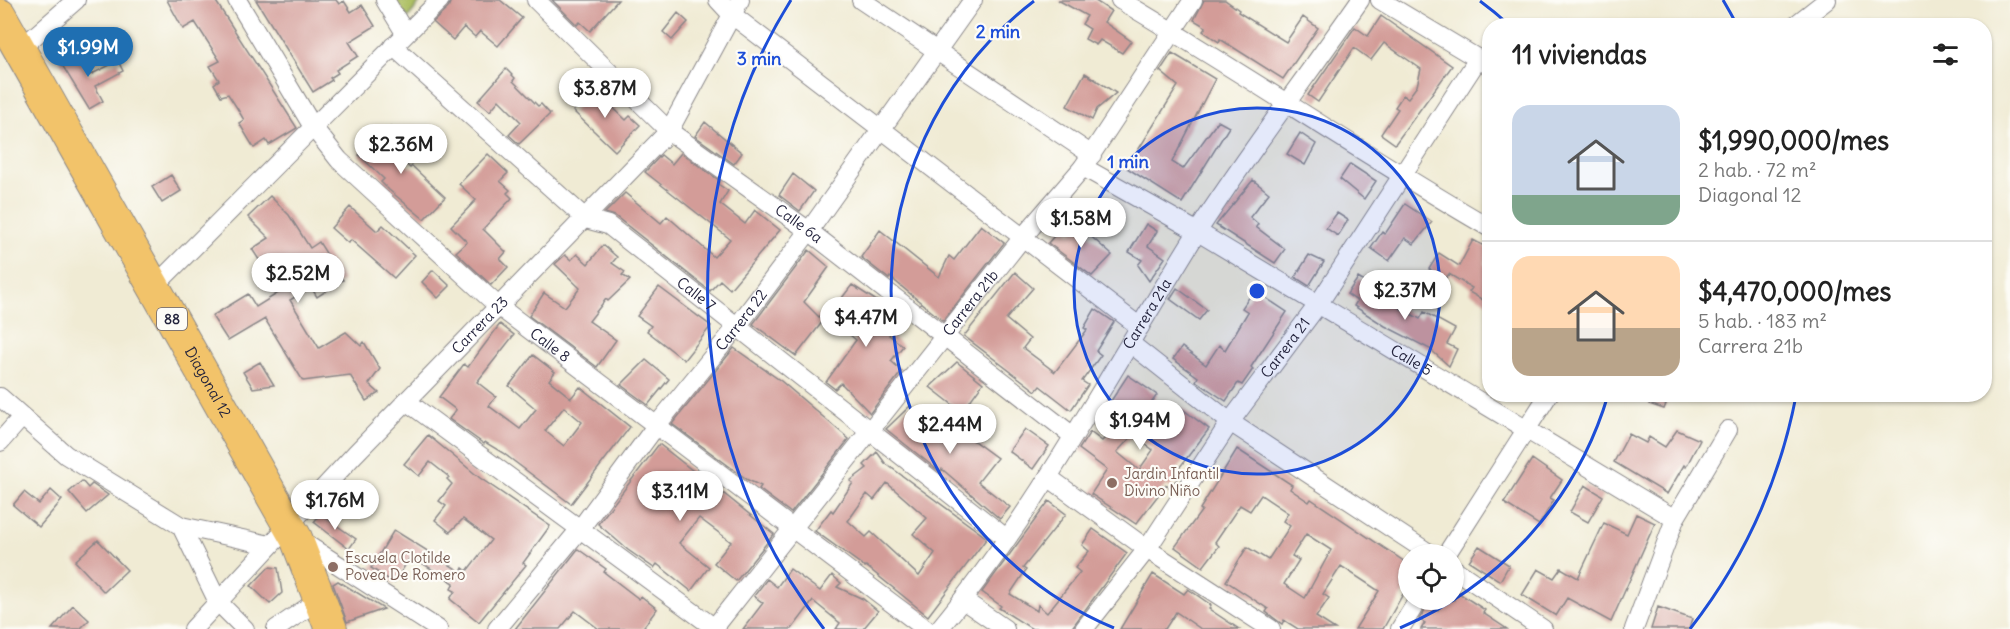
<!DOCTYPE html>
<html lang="es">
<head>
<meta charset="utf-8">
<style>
  :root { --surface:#fff; --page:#f2f2f2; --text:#222; --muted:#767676; --line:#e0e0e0; --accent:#1f6fb2 }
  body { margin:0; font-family:Delius,sans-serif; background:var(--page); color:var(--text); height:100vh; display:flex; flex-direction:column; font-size:22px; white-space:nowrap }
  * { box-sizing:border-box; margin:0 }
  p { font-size:20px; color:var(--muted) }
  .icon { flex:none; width:33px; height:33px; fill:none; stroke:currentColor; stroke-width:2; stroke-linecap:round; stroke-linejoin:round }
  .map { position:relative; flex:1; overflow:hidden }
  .details { position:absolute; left:1482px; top:18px; width:510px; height:384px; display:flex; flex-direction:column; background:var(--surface); border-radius:24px; box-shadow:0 2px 4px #0004 }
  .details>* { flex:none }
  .controls { position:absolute; left:1398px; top:544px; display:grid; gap:12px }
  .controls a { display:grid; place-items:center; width:66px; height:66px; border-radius:50%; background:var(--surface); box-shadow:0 2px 4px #0004; font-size:30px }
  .price { position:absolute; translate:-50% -51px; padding:0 14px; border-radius:21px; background:#fff; color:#222; font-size:20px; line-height:39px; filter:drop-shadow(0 2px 3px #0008) }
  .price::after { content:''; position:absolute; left:50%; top:36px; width:18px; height:14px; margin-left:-9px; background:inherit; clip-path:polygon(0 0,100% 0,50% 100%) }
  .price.active { background:var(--accent); color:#fff }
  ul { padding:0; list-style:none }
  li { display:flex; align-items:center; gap:18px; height:150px; padding:0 30px }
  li+li { border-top:2px solid var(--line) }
  li span { display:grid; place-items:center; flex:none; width:168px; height:120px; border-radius:18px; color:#555 }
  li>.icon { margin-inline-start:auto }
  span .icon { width:72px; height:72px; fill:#fffc; stroke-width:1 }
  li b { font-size:26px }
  h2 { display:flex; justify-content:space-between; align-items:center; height:72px; padding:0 30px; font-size:26px }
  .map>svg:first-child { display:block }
  .green { fill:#adc064; stroke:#687150; stroke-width:1.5 }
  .building { fill:#d39c98; fill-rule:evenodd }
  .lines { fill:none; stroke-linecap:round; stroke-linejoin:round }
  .street-casing { stroke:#898688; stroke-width:20 }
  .highway-casing { stroke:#898688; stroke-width:34 }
  .street { stroke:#fff; stroke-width:18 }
  .highway { stroke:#f2c36a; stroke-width:32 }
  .ring { fill:none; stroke:#1d4ed8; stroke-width:3 }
  .education-dot { fill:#8d6e63; stroke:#fdfcf7; stroke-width:2 }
  .labels { text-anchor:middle; stroke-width:4.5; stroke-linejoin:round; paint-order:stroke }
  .shield { fill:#fdfcf7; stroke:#646373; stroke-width:1.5 }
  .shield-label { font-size:14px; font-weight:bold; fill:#22223b }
  .street-label { font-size:15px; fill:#22223b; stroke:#fdfcf7 }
  .education-label { font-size:15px; fill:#785e54; stroke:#fdfcf7; text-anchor:start }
  .centre { fill:#1d4ed8; stroke:#fdfcf7; stroke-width:3 }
  .ring-label { font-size:18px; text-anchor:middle; font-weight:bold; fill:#1d4ed8; stroke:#fdfcf7; stroke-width:4.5; stroke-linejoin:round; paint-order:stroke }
</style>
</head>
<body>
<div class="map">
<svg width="2010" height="629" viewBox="0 0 2010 629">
  <rect width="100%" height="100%" fill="#fdfcf7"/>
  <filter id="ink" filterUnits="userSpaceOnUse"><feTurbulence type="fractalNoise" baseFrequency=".0167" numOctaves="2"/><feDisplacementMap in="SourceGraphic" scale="12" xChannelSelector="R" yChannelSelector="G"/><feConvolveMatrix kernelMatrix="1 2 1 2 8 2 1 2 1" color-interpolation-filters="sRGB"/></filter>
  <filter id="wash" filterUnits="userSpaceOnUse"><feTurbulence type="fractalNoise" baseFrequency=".008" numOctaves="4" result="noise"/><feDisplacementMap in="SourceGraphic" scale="24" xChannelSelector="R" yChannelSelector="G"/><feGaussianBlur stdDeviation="1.35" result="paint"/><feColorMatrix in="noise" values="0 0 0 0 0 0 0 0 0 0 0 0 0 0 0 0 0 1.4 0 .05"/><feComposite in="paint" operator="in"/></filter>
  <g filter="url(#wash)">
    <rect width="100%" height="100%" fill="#f0ebd4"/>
    <!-- green -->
    <path class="green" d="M390 0H422L403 24Z"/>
    <g id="blocks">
      <!-- building -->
      <path class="building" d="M167 0H215L297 128 269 145 266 140 254 148 239 123 244 120 237 108 228 94 221 96 214 84 219 80 210 66 220 61 195 22 183 29Z
        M256 0H336L339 4 344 1 351 12 362 5 375 26 349 42 358 56 336 70 338 73 330 78 332 80 313 92Z
        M451 0H500L522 18 498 46 480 31 475 37 464 27 453 40 433 22 448 8Z
        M552 0H618L590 31 580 22 577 25Z
        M1058 0H1094L1111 11 1104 22 1131 41 1122 53 1100 40 1096 45 1085 39 1090 29 1082 24 1087 16Z
        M1204 0H1225L1239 10 1238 12 1286 42 1303 17 1318 28 1283 79 1220 39 1219 42 1203 31 1206 27 1194 20Z
        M678 13 688 22 672 40 663 32Z
        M1381 16 1452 66 1395 144 1381 134 1398 109 1395 107 1403 95 1408 98 1417 86 1421 69 1384 43 1371 60 1354 48 1318 102 1308 95 1355 27 1368 36Z
        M75 51 90 75 118 61 123 71 95 86 103 101 89 109 59 60Z
        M1172 53 1215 79 1172 162 1183 169 1218 121 1229 127 1182 203 1127 168 1178 86 1160 71Z
        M506 69 515 78 513 81 538 106 541 104 550 114 519 144 509 135 521 122 499 100 490 111 478 101Z
        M1085 73 1116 93 1097 109 1092 120 1067 106Z
        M597 85 608 95 604 99 626 120 630 116 640 125 615 151 573 111Z
        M705 122 742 153 734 164 695 136Z
        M391 127 404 140 393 152 410 168 412 166 445 197 424 219 389 190 381 182 384 179 359 155 377 136 380 139Z
        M1300 133 1316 144 1305 165 1287 154Z
        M681 153 720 181 718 184 728 191 720 204 745 224 755 210 780 230 730 289 720 280 710 291 615 216 605 213 625 193 661 223 667 216 714 257 730 239 645 172 661 155 672 164Z
        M488 154 508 173 500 181 510 190 507 193 512 198 483 229 506 252 500 259 508 267 491 285 456 252 467 242 451 226 476 200 459 184Z
        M1350 164 1376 181 1364 199 1340 179Z
        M793 174 814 191 800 211 779 195Z
        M171 175 181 191 162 203 152 187Z
        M1253 180 1269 193 1250 217 1258 224 1256 227 1285 249 1275 263 1216 225Z
        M270 196 289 215 310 248 319 242 343 280 317 297 311 287 290 300 319 348 346 332 361 346 364 342 380 369 369 384 379 393 366 401 350 375 303 381 265 319 228 341 212 316 248 294 256 307 280 292 252 249 269 238 248 217Z
        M1405 204 1432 222 1414 244 1405 238 1389 261 1371 248 1382 232 1385 234Z
        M350 207 377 231 383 225 415 255 394 278 351 240 348 243 331 228Z
        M1337 213 1348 220 1338 236 1326 228Z
        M1146 224 1157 231 1148 246 1165 258 1149 281 1138 265 1142 260 1129 252Z
        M981 225 1004 243 943 321 890 277 889 279 861 257 880 230 939 277 949 256 954 260Z
        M1078 225 1112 255 1092 276 1048 243 1063 226 1071 233Z
        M1473 240 1490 249 1484 264 1490 267V304L1469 292 1472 288 1449 274 1445 279 1429 269 1439 253 1459 266Z
        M603 245 617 257 612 263 625 272 622 275 630 280 608 301 606 299 589 321 616 340 597 367 529 316 544 293 565 307 580 288 555 264 565 255 571 260 577 254 588 264Z
        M809 250 829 267 804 302 823 321 796 356 753 324Z
        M1309 255 1324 262 1309 286 1295 277Z
        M433 270 450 286 438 298 422 282Z
        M1015 272 1033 288 1006 319 1030 339 1023 348 1055 372 1087 330 1084 328 1095 309 1114 322 1096 351 1101 355 1082 381 1088 385 1071 410 1040 386 1036 391 964 336Z
        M1358 278 1374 288 1372 291 1385 300 1420 319 1424 312 1455 329 1447 344 1457 349 1449 366 1430 349 1385 326 1354 306 1357 301 1347 294Z
        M852 285 903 318 889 335 903 346 891 361 902 371 870 413 841 383 835 389 826 382 856 340 828 316Z
        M659 287 711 326 684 360 647 331 651 326 637 316Z
        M1177 288 1207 310 1199 320 1170 299Z
        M1254 290 1287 312 1251 367 1253 369 1242 385 1238 383 1226 401 1196 381 1198 377 1173 359 1182 347 1206 365 1219 345 1225 350 1248 312 1242 308Z
        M500 324 514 335 477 382 496 397 489 406 520 429 536 409 509 386 533 355 555 372 549 380 571 398 580 387 630 427 571 504 503 453 485 442 484 444 449 419 456 410 439 397 464 364 468 367ZM564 407 582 422 564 446 545 431Z
        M734 348 781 381 849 439 791 513 759 489 761 486 748 480 672 424Z
        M646 360 669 379 648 405 621 385Z
        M260 362 274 385 253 388 243 372Z
        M957 362 983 383 962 412 930 387Z
        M1128 375 1157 395 1142 416 1160 429 1164 424 1166 428 1181 408 1209 429 1176 472 1180 475 1170 488 1166 485 1136 524 1091 494 1107 470 1079 449 1090 432 1102 441 1118 424 1103 413ZM1133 435 1153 450 1139 470 1117 452Z
        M1653 394H1670L1664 409 1649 404Z
        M910 406 944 436 952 425 997 458 978 482 1010 507 1000 519 942 469 940 472 886 429Z
        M1025 429 1049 446 1033 469 1009 451Z
        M1677 430 1700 440 1686 467 1684 465 1667 494 1614 462 1629 434 1646 443 1649 437 1665 447Z
        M428 435 480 478 550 526 523 563 526 565 479 622 450 599 455 591 451 589 454 583 411 556 394 583 371 568 394 530 461 572 463 568 467 571 491 540 463 519 450 532 435 520 446 506 439 501 452 484 447 479 449 477 430 462 419 476 404 464Z
        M659 444 693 471 684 484 708 504 718 489 774 534 736 581 714 563 731 542 699 518 679 543 709 567 691 591 657 564 654 568 628 550 598 524Z
        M1237 449 1292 485 1290 489 1309 502 1311 499 1408 564V574L1402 583 1407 587 1383 629H1355L1379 591 1341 566 1323 594 1329 598 1316 617 1335 629H1298L1284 620 1282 624 1266 612 1268 609 1226 581 1247 547 1268 560 1290 526 1283 521 1288 513 1261 495 1250 511 1240 505 1215 542 1219 546 1203 567 1175 547 1202 510 1200 509ZM1306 534 1331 550 1305 598 1284 584 1299 560 1292 556Z
        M877 452 885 463 987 538 928 616 866 566 865 567 815 531 831 510 833 512 853 483 850 481 867 468 864 465ZM887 483 927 518 913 534 935 553 919 576 871 532 866 537 848 521 867 494 874 500Z
        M1532 459 1562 480 1550 498 1554 500 1539 525 1504 503Z
        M82 481 88 488 92 484 108 495 87 513 69 492Z
        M1585 485 1603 496 1588 522 1570 512Z
        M51 490 62 500 39 527 13 505 24 492 39 504Z
        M1049 501 1066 514 1023 568 1026 570 1010 594 1037 611 1038 605 1047 613 1080 572 1075 568 1089 551 1082 545 1093 529 1127 553 1071 629H1032L999 608 1001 606 982 592Z
        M320 514 356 539 349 549 314 522Z
        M1636 514 1655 523 1611 622 1567 598 1556 616 1522 595 1538 569 1554 578 1561 568 1578 578 1604 523 1627 534Z
        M98 540 127 570 104 592 75 561Z
        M1479 546 1509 565 1500 581 1469 561Z
        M578 549 606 569 604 572 639 599 641 596 657 609 642 629H599L575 611 560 629H515Z
        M269 567 278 568 282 593 270 604 251 586Z
        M790 569 820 591 832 575 841 583 837 587 863 599 878 611 863 629H836L840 623 813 601 792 629H743L763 603 754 596 767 579 777 587Z
        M1153 574 1184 594 1188 589 1211 605 1209 609 1239 629H1201L1176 612 1165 629H1120Z
        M338 581 384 609 347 622 333 584Z
        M1454 590 1485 610 1483 613 1507 629H1421L1425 623 1419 619 1429 604 1438 610 1445 600H1454Z
        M73 605 89 620 80 629H52Z
        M1658 607 1692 619 1689 629H1651Z"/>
    </g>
  </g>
  <g filter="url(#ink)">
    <use href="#blocks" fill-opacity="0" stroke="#898688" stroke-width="1.5"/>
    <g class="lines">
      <!-- street casing -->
      <g class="street-casing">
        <g id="street">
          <path id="s1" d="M237 0 313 127 339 160 498 306 926 629"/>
          <path d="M385 0 405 33"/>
          <path id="s2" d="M536 0 669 131 809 231 1073 436"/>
          <path d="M718 0 731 14 1140 327"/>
          <path d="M861 0 1092 155"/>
          <path d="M1120 0C1245 74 1364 155 1490 228"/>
          <path d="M1380 0 1490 66"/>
          <path d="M1794 26 1827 0"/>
          <path id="s3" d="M393 46 586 219 608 225 1006 538"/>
          <path d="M20 49 76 0"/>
          <path id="s4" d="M1083 167 1198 232 1675 519"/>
          <path d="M154 287 440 0"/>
          <path d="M1130 343 1230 422 1432 555"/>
          <path d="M0 397 66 455 181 526 218 602 245 629"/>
          <path d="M406 401 716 629"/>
          <path d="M0 442 22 417"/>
          <path d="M1048 477 1147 549 1271 629"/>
          <path d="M181 526 270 545"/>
          <path d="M298 539 438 629"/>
          <path d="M1446 555 1549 394"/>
          <path d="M1454 569 1543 629"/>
          <path d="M963 600 1005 629"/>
          <path id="s5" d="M714 628 1023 237 1083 167 1193 0"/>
          <path id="s6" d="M193 629 355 454 669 131 740 0"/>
          <path d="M276 629 320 599"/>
          <path id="s7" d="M497 629 580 529 656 426 736 328 809 231 973 0"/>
          <path id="s8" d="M939 629C1039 508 1113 367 1196 234 1247 154 1306 78 1360 0"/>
          <path id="s9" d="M1084 629 1147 549 1230 422 1317 306 1478 59"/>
          <path d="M1400 629 1418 600"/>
          <path d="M1634 629 1675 519 1728 430"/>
        </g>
      </g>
      <!-- highway casing -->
      <g class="highway-casing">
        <g id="highway">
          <path id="s10" d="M0 15 296 538 331 629"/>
        </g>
      </g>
      <!-- street -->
      <use href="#street" class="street"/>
      <!-- highway -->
      <use href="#highway" class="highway"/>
    </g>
  </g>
  <!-- distance rings -->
  <circle cx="1257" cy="291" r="183" fill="#1d4ed8" fill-opacity=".12"/>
  <g class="ring">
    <circle cx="1257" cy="291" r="183"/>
    <path d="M1608 395A366 366 0 0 1 1400 628M1114 628A366 366 0 0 1 1034 1M1480 1A366 366 0 0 1 1507 23"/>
    <path d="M1796 396A549 549 0 0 1 1690 629M824 629A549 549 0 0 1 791 0M1723 0A549 549 0 0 1 1737 25"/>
  </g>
  <!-- markers -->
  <g class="education-dot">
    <circle cx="1112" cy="483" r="6"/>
    <circle cx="333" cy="567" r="6"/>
  </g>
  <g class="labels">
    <!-- shield labels -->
    <rect class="shield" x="157" y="308" width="30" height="22" rx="4.5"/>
    <g class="shield-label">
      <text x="172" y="324">88</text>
    </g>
    <!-- street labels -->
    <g class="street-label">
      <text dy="5" stroke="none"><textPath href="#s2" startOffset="346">Calle 6a</textPath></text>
      <text dy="5" stroke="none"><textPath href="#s3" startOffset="394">Calle 7</textPath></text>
      <text dy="5" stroke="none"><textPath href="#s5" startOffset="414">Carrera 21b</textPath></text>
      <text dy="5" stroke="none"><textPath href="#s8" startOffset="378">Carrera 21a</textPath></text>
      <text dy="5" stroke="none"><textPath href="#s7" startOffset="394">Carrera 22</textPath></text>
      <text dy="5" stroke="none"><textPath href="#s6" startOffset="418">Carrera 23</textPath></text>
      <text dy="5" stroke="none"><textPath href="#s1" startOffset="471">Calle 8</textPath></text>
      <text dy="5" stroke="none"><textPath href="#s9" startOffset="346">Carrera 21</textPath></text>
      <text dy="5" stroke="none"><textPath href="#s4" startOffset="381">Calle 5</textPath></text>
      <text dy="5" stroke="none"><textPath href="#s10" startOffset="422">Diagonal 12</textPath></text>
    </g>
    <!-- education labels -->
    <g class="education-label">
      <text x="1124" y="479">Jardin Infantil<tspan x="1124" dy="17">Divino Niño</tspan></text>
      <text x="345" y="563">Escuela Clotilde<tspan x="345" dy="17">Povea De Romero</tspan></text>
    </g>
  </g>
  <circle cx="1257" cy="291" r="9" class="centre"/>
  <g class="ring-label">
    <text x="998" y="38">2 min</text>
    <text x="759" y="65">3 min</text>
    <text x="1128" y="168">1 min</text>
  </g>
</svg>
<div class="controls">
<a><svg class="icon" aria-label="locate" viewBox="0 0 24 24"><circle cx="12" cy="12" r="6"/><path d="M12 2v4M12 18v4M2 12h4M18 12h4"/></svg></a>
</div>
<b class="price active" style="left:88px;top:78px">$1.99M</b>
<b class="price" style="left:605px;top:119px">$3.87M</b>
<b class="price" style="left:401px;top:175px">$2.36M</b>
<b class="price" style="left:1081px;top:249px">$1.58M</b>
<b class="price" style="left:298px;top:304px">$2.52M</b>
<b class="price" style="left:1405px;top:321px">$2.37M</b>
<b class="price" style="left:866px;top:348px">$4.47M</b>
<b class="price" style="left:1140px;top:451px">$1.94M</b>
<b class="price" style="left:950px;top:455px">$2.44M</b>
<b class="price" style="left:680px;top:522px">$3.11M</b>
<b class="price" style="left:335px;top:531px">$1.76M</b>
<section class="details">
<h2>11 viviendas<svg class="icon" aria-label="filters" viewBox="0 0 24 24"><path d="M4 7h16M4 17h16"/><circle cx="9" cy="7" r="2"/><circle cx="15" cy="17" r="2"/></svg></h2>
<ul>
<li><span style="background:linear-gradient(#c9d6e8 75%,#7fa58c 0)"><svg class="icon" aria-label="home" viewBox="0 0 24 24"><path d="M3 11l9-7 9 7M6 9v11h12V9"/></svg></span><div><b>$1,990,000/mes</b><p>2 hab. · 72 m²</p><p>Diagonal 12</p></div></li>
<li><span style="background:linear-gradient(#ffd9b3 60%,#b9a48a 0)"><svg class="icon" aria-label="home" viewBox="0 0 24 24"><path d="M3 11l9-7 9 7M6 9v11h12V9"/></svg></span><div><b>$4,470,000/mes</b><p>5 hab. · 183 m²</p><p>Carrera 21b</p></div></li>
</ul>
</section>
</div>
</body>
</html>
